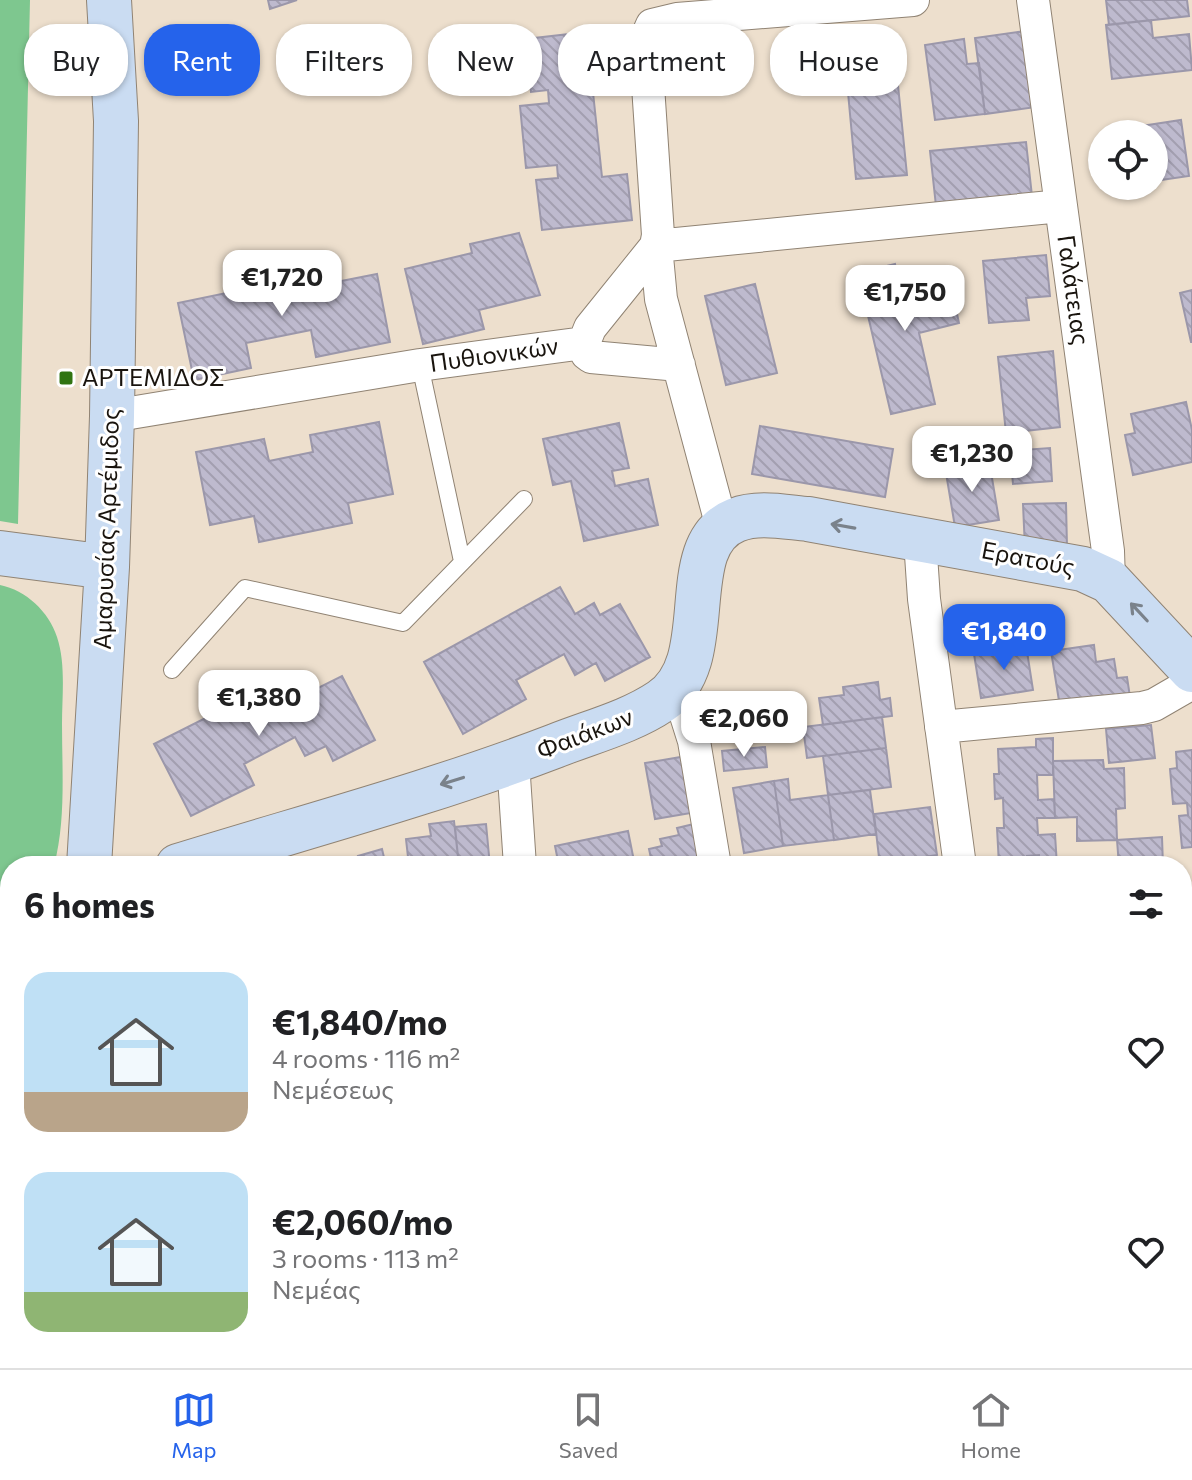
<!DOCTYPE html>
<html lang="en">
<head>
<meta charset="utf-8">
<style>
  :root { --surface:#fff; --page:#f6f6f6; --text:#202124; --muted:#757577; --line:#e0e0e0; --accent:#2563eb }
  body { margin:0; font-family:Commissioner,sans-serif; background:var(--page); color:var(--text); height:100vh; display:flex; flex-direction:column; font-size:30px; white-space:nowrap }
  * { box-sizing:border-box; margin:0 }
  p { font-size:26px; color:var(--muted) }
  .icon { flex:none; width:44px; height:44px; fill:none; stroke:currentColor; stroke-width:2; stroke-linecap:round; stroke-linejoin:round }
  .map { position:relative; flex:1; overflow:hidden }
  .drawer { position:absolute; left:0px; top:856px; width:1192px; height:512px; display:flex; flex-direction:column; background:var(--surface); border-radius:32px 32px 0 0; box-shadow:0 2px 6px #0004 }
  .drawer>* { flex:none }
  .guide { position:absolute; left:24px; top:24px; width:1144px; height:72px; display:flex; gap:16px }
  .tools { position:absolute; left:1088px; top:120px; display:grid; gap:16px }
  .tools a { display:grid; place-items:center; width:80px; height:80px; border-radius:50%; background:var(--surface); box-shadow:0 2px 6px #0004; font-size:40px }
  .price { position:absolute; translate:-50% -68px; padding:0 18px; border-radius:16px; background:#fff; color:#222; font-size:26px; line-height:52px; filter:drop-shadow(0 2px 4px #0008) }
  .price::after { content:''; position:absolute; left:50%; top:48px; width:24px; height:18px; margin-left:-12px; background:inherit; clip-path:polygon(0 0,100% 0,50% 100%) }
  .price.active { background:var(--accent); color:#fff }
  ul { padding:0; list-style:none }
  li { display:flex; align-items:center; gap:24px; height:200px; padding:0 24px }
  li span { display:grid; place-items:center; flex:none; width:224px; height:160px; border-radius:24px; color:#555 }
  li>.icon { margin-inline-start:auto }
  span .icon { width:96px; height:96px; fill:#fffc; stroke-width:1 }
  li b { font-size:34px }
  h2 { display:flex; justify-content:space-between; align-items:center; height:96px; padding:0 24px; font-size:34px }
  .chip { padding:0 28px; border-radius:32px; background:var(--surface); box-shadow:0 2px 6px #0004; font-size:28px; line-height:72px }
  .chip.active { background:var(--accent); color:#fff }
  .tabs { display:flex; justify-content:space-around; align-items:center; height:112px; border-top:2px solid var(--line); background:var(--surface); font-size:22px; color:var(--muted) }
  .tabs a { display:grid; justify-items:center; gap:4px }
  .tabs .active { color:var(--accent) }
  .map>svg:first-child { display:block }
  .built { fill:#e7d3bc }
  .grass { fill:#7ec78f }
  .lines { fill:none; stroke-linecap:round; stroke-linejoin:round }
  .stream { stroke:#3498a1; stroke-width:9 }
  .building { fill:url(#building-back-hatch); stroke:#9b97aa; stroke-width:2 }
  .lane-casing { stroke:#908373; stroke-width:18 }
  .street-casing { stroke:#908373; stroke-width:34 }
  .secondary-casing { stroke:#908373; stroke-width:46 }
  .lane { stroke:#fff; stroke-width:16 }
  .street { stroke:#fff; stroke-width:32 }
  .secondary { stroke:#cadcf2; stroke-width:44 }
  .oneway { stroke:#7a828b }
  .poi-dot { fill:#307412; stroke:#fff; stroke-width:3 }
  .labels { text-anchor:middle; stroke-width:6; stroke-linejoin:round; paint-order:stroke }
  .street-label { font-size:24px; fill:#19140e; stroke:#fff }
  .poi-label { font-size:24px; fill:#19140e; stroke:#fff; text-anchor:start }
</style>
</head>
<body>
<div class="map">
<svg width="1192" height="1368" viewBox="0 0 1192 1368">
  <defs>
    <pattern id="building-back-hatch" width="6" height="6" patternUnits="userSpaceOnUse" patternTransform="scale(2)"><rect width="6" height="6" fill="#bebace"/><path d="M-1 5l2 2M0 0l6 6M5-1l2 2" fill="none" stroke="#a39fb0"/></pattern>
  </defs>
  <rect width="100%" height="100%" fill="#eddfcd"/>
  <!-- built -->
  <path class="built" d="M419 1358H824V1368H420Z"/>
  <!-- grass -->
  <path class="grass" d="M0 0H30L18 524 0 521Z
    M0 585C26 590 49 612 57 637 66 664 62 696 62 724 62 771 66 820 54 866H10V899H0Z
    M0 1097 10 1100V1263L0 1260Z"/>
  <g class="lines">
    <!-- stream -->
    <path class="stream" d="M1182 1215H1183
      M0 1226 10 1229"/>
  </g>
  <!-- building -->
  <path class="building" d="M268 0H297L270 9Z
    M1106 0H1187L1189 16 1109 25Z
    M1151 20 1153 38 1189 34 1192 70 1112 79 1106 25Z
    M612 29 617 80 592 83 602 177 627 174 632 220 542 230 536 180 558 178 557 165 526 168 520 106 549 103 548 90 531 92 526 39Z
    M1026 31 1036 107 985 114 975 38Z
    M964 39 967 64 979 63 985 114 935 120 925 45Z
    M894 45 907 175 856 179 844 49Z
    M1181 120 1189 176 1154 181V134H1108V131Z
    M1026 142 1032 196 936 206 930 151Z
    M519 233 540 295 479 310 484 329 423 344 405 269 472 253 470 244Z
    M1046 255 1050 296 1026 298 1029 320 989 323 983 261Z
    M312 263 316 286 377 274 390 342 316 357 311 330 246 343 251 368 194 380 178 303 246 289 243 276Z
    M895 264 901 293 950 282 959 323 919 333 935 404 891 414 858 273Z
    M755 284 777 373 726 385 705 296Z
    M1192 290V342H1191L1180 293Z
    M1053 351 1060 427 1006 433 998 357Z
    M1186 402 1192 430V462L1133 475 1125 435 1135 433 1131 414Z
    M379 422 393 494 348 503 352 523 259 542 254 516 210 525 196 452 264 439 269 461 313 452 310 435Z
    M619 423 629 468 612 471 615 486 648 479 658 525 584 541 571 481 553 485 543 439Z
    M760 426 893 449 885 497 752 474Z
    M1050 448 1052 481 1013 484 1010 451Z
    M989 460 999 520 955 527 945 467Z
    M1066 503 1067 547 1025 549 1023 504Z
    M560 587 575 614 594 603 600 615 620 604 650 657 605 681 596 663 575 675 564 654 516 680 526 699 463 734 424 662Z
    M1026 645 1033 690 981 698 974 654Z
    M1094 645 1096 662 1114 659 1117 678 1127 677 1130 697 1060 707 1051 651Z
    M342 676 375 740 333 761 326 746 305 756 295 737 244 764 254 785 191 816 154 744 287 677 298 698Z
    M878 682 880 700 890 698 892 716 823 725 819 698 844 695 843 687Z
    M882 717 886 748 807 758 803 727Z
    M1151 725 1155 758 1109 763 1106 729Z
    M1053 738V775H1037L1038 800 1054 799 1055 818H1037L1038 835 1055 834 1057 866H1040L1039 855 1027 856V864L999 865 997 828H1004L1003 798 995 799 994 774H999L998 749 1036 747V739Z
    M765 747 767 767 724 771 722 751Z
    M886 748 891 787 828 795 823 756Z
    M1192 750V847L1182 848 1179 816 1188 815 1187 803 1173 804 1170 769 1177 768 1176 752Z
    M681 757 691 813 655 819 645 763Z
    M1103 760 1104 769 1124 768 1125 808 1116 809 1117 840 1077 841V817L1055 818 1053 761Z
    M788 779 790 800 828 795 834 840 783 846 774 781Z
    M774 781 783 846 744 853 733 788Z
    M870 790 876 834 834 840 828 795Z
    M930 807 937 855 918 858 919 866H880L874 814Z
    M454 821 459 866H409L406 839 431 836 429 824Z
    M698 823 708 866H665L664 860 652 863 649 849 662 846 660 839 679 835 677 828Z
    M486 824 490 866H459L455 827Z
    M628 831 635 866H559L555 846Z
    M1162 837 1163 866H1119L1117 840Z
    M382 849 386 866H361L358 856Z
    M780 858 781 866H743V862Z
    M1182 901H1192V939L1182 940Z
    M1192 1062V1122L1182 1118 1188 1101 1184 1099 1192 1079 1186 1076Z
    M0 1322 10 1325V1358L27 1362 26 1368H0Z
    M126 1358H177L178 1368H111L126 1365Z
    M265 1358H317L318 1368H266Z
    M333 1358H424L425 1368H334Z
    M532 1358H706L705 1368H531Z"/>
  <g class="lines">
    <!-- lane casing -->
    <g class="lane-casing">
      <path id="lane" d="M420 365 462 561
        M172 670 245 588 403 623 524 499
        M496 1368 497 1358"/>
    </g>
    <!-- street casing -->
    <g class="street-casing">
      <path id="street" d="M1033 0 1108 551 1109 581
        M584 343 587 354 591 357 679 365
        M112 416 420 365 584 343 590 328 656 246 658 235 645 41 652 25 677 19 913 0
        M722 527 661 299 656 246 1061 206
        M920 540 924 599 960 866
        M678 690 694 741 715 866
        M941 727 1142 708 1154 705 1192 683
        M513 762 520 866
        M1182 959H1192
        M0 994 10 997
        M1182 1142H1192
        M0 1297 10 1299
        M1182 1310 1192 1275
        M843 1368 844 1358
        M1166 1368 1169 1358"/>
    </g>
    <!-- secondary casing -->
    <g class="secondary-casing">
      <path id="secondary" d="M0 553 107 567
        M89 866 107 567 112 416 116 121 109 0
        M178 866C304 827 432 793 555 746 590 732 630 722 661 701 722 661 672 545 736 520 758 511 785 517 808 519L1083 569 1109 581 1192 670
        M64 1368V1358"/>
    </g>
    <!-- lane -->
    <use href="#lane" class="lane"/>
    <!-- street -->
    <use href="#street" class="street"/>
    <!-- secondary -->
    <use href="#secondary" class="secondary"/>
  </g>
  <!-- one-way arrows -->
  <defs><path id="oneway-shaft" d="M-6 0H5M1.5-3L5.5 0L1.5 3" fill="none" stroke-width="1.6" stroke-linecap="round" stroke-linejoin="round" transform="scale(2)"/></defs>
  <g class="oneway">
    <use href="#oneway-shaft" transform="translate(843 526) rotate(-170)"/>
    <use href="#oneway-shaft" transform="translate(1139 612) rotate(-133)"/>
    <use href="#oneway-shaft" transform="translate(452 781) rotate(163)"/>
  </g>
  <!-- markers -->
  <rect class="poi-dot" x="58" y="370" width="16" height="16" rx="4"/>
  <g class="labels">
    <!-- street labels -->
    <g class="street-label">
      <text transform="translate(1073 290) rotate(82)" y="8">Γαλάτειας</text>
      <text transform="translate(494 355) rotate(-8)" y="8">Πυθιονικών</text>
      <text transform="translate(107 529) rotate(-88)" y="8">Αμαρυσίας Αρτέμιδος</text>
      <text transform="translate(1028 559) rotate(11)" y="8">Ερατούς</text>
      <text transform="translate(585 734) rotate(-21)" y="8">Φαιάκων</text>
    </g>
    <!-- poi labels -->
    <g class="poi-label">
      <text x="82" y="386">ΑΡΤΕΜΙΔΟΣ</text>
    </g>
  </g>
</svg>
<div class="tools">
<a><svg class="icon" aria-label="locate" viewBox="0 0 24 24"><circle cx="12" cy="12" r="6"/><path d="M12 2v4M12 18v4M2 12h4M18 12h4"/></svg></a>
</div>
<b class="price" style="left:282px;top:318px">€1,720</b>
<b class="price" style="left:905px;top:333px">€1,750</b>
<b class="price" style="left:972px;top:494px">€1,230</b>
<b class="price active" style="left:1004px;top:672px">€1,840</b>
<b class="price" style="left:259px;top:738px">€1,380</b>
<b class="price" style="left:744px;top:759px">€2,060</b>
<div class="guide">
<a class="chip">Buy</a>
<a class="chip active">Rent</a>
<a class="chip">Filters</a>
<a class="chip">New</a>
<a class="chip">Apartment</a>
<a class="chip">House</a>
</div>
<section class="drawer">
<h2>6 homes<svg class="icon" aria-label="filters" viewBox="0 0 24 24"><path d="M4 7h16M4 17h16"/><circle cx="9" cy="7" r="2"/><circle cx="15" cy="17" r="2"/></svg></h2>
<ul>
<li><span style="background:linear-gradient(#bfe0f5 75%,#b9a48a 0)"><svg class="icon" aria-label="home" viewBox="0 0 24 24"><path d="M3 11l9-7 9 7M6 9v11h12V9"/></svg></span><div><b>€1,840/mo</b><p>4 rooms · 116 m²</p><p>Νεμέσεως</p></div><svg class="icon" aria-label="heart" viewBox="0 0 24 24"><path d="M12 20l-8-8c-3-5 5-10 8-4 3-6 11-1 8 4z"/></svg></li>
<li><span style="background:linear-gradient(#bfe0f5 75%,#8fb573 0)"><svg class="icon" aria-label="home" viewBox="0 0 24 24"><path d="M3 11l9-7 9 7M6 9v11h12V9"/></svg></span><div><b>€2,060/mo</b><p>3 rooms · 113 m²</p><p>Νεμέας</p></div><svg class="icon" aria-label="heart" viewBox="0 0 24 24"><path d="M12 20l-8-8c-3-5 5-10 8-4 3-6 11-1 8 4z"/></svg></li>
</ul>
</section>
</div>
<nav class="tabs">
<a class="active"><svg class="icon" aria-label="map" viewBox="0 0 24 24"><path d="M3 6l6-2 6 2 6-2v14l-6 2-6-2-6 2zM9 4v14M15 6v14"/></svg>Map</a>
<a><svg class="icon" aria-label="saved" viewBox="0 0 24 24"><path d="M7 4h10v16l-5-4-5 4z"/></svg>Saved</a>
<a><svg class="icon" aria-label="home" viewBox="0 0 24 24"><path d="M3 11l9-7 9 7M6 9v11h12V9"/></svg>Home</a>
</nav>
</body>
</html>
